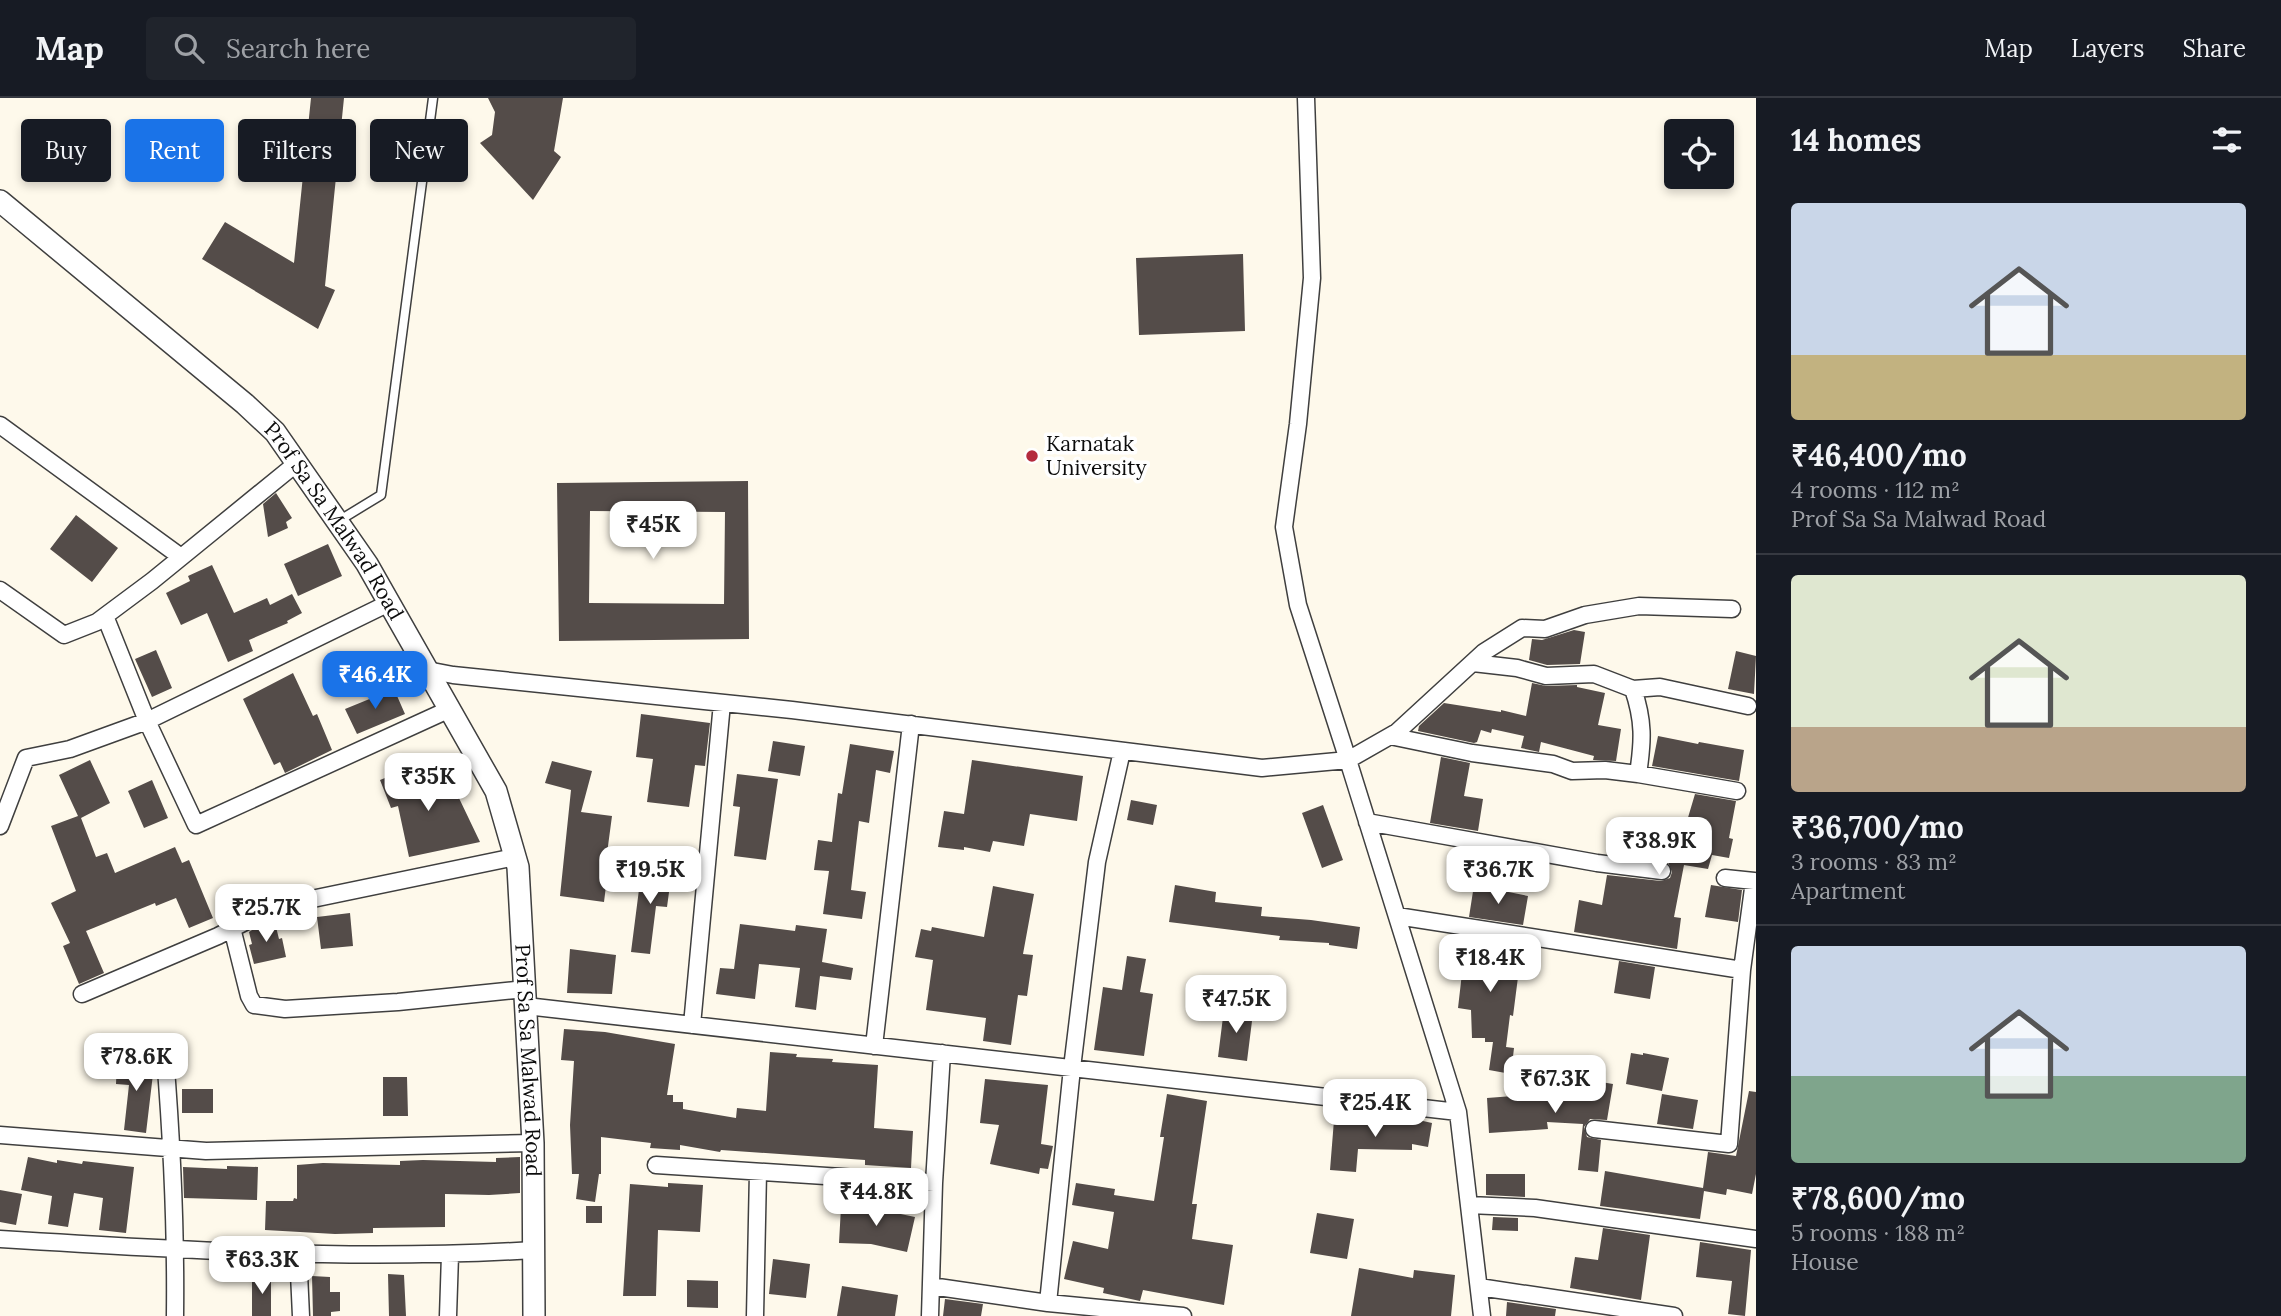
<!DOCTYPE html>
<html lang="en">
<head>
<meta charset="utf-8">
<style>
  :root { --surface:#171b24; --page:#20242c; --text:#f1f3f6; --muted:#9ea1a6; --line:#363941; --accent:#1a73e8 }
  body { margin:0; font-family:Lora,serif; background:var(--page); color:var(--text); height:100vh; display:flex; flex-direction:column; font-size:26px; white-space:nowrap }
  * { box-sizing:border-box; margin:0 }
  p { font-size:23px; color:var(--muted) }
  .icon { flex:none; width:38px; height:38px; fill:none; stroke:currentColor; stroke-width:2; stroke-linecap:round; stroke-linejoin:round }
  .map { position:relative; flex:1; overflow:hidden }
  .side { display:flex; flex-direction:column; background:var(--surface); width:525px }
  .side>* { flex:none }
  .banner { position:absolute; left:21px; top:21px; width:665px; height:63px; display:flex; gap:14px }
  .tools { position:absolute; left:1664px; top:21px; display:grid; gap:14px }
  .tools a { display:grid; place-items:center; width:70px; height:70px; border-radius:7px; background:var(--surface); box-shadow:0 4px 10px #0003; font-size:35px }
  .price { position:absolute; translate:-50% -60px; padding:0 16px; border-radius:14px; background:#fff; color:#222; font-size:23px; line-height:46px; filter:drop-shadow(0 2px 4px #0008) }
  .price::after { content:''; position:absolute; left:50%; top:42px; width:21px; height:16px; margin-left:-10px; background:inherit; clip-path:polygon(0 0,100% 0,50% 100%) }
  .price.active { background:var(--accent); color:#fff }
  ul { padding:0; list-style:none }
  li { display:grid; align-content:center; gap:14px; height:371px; padding:0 35px }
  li+li { border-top:2px solid var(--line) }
  li span { display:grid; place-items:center; height:217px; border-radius:7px; color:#555 }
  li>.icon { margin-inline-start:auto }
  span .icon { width:126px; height:126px; fill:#fffc; stroke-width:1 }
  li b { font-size:30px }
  h2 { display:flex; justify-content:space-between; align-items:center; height:84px; padding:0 35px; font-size:30px }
  .tag { padding:0 24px; border-radius:7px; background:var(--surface); box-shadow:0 4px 10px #0003; font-size:24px; line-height:63px }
  .tag.active { background:var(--accent); color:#fff }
  header { display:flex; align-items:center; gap:42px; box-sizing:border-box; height:98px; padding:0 35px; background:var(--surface); border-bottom:2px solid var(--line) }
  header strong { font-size:33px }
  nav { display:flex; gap:38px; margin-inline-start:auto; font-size:24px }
  .search { width:490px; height:63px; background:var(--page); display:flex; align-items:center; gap:18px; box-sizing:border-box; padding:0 24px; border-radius:7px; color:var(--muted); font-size:26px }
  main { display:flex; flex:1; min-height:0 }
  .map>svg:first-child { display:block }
  .building { fill:#544c49; fill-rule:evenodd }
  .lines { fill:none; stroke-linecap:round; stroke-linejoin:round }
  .service-casing { stroke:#3f3f3f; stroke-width:11 }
  .minor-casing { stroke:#3f3f3f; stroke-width:19 }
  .tertiary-casing { stroke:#3f3f3f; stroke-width:24 }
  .service { stroke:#fff; stroke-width:8 }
  .minor { stroke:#fff; stroke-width:16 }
  .tertiary { stroke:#fff; stroke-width:21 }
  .poi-dot { fill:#b42b3e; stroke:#fff; stroke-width:2.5 }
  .labels { text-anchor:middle; stroke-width:7; stroke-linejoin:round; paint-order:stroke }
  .poi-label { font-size:21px; fill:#0c0c0c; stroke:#fff; text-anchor:start }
  .street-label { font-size:21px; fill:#0c0c0c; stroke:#fff }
</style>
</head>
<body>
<header>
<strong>Map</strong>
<div class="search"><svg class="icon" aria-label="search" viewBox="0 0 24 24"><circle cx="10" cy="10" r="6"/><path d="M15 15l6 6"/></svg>Search here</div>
<nav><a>Map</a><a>Layers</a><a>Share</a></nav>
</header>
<main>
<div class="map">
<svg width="1756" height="1218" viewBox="0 0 1756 1218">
  <rect width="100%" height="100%" fill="#fef9eb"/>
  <!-- building -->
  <path class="building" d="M311 0H344L325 188 335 192 318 231 202 161 225 124 294 165Z
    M488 0H563L554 53 561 59 533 102 480 45 492 37 495 14Z
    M1243 156 1245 233 1139 237 1136 160Z
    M748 383 749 541 559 543 557 385ZM590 413 725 414 724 506 589 505Z
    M276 395 292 420 286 424 288 430 268 439 263 406Z
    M76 417 118 450 92 484 50 451Z
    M328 446 342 478 298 498 284 466Z
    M212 467 234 515 267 500 270 507 292 496 302 515 287 523 288 525 249 542 253 553 228 564 207 515 181 527 166 495 190 483 188 478Z
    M1574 532 1585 534 1580 566 1547 567 1529 562 1532 541 1542 542Z
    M156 552 172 590 152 599 135 561Z
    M1736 553 1756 558 1754 596 1728 591Z
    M293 575 313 618 317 616 332 652 285 675 280 664 274 667 243 601Z
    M1532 585 1546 588 1577 587V589L1605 595 1598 627 1621 631 1616 663 1593 662 1594 658 1541 644 1539 654 1521 650 1524 638 1492 631 1491 635 1481 632 1477 644 1474 645 1418 633 1419 628 1444 605 1501 614V612L1526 618Z
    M394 591 405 616 357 636 345 611Z
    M641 616 710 625 705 668 695 667 689 709 647 704 653 661 636 659Z
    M1658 638 1698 646 1699 644 1744 652 1739 683 1652 668Z
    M773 643 805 648 800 678 768 673Z
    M850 646 894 653 890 675 876 672 869 725 859 723 851 792 866 794 862 821 823 816 829 773 814 772 818 742 832 744 838 695 842 696Z
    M1441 659 1470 665 1464 698 1483 701 1478 733 1430 725Z
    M90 662 110 705 81 720 96 759 107 755 115 775 175 749 182 765 189 762 213 820 189 830 176 800 156 808 155 805 86 833 104 875 79 886 63 848 70 845 51 805 76 793 51 728 78 718 59 677Z
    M972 662 1083 678 1077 723 1030 716 1024 748 993 743 990 754 964 749V752L938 749 944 713 964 716Z
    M552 663 592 673 581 714 612 718 606 763 609 764 604 804 560 798 571 692 545 685Z
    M422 665 446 700 458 698 480 744 409 759 398 708 391 710 380 682Z
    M737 676 778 681 766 762 734 758 740 709 733 708Z
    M152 682 168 720 144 730 128 693Z
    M1695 696 1736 703 1729 740 1733 741 1729 760 1712 757 1708 771 1684 767 1674 819 1681 820 1677 851 1574 834 1579 802 1602 807 1607 777 1661 783 1670 780 1672 774 1668 764 1630 758 1636 724 1684 733Z
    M1131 702 1157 707 1153 727 1127 722Z
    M1323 707 1343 762 1322 770 1302 715Z
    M642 768 672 772 667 809 656 808 650 856 631 854Z
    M1175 787 1216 794 1215 804 1262 809 1261 818 1311 822 1360 829 1357 851 1329 847V845L1279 842 1280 838 1169 824Z
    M1474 787 1528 798 1523 827 1469 819Z
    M1711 787 1742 792 1738 824 1705 819Z
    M993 788 1034 796 1023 856 1033 857 1027 898 1018 897 1011 947 983 943 986 920 926 912 933 862 915 859 921 831 931 833 932 829 984 839Z
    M350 815 353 848 321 851 317 819Z
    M275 825 279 841 282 840 286 859 254 866 249 847 252 846 249 834 255 830Z
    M740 826 795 833 796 827 827 831 822 864 853 870 851 882 820 878 816 912 795 909 800 870 759 866 755 901 716 896 720 870 734 871Z
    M1462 840 1522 848 1513 918 1510 917 1506 949 1514 950 1511 976 1489 972 1493 944H1485V940H1472L1471 912 1458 910 1462 875H1457Z
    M570 851 616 857 612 896 567 895Z
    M1127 858 1146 861 1140 894 1153 896 1144 958 1094 952 1103 889 1122 892Z
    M1619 863 1655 869 1650 901 1614 895Z
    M1224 911 1253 915 1247 963 1218 959Z
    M564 931 605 934 675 946 667 997H673V1004H683V1011L736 1020 737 1010 766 1013 770 954 797 956 796 959 833 961 832 964 878 967 874 1030 913 1033 911 1070 865 1067V1062L721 1052 720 1054 680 1047V1052L650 1050 651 1045 601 1039V1076H599L595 1104 576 1101 579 1076H572L570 1027 574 963 561 962Z
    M1631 955 1643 957V955L1669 960 1662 993 1626 986Z
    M117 963 149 964V976H153L146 1035 124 1032 129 987 116 986Z
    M383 979H407L408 1018H383Z
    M985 981 1048 987 1041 1046 1053 1048 1048 1071 1040 1070 1039 1076 990 1066 999 1027 980 1025Z
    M1589 982 1613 986 1607 1022 1590 1021 1584 1029 1587 1039 1601 1042 1598 1074 1578 1072 1583 1026 1547 1024 1548 1031 1489 1035 1487 1000 1581 993V987L1588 988Z
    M182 991H213V1015H182Z
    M1749 993 1756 994V1076L1752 1096 1727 1091 1726 1097 1704 1093 1700 1121 1600 1108 1605 1073 1703 1090 1708 1054 1736 1058Z
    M1167 996 1207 1003 1192 1106H1197L1192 1141 1233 1147 1224 1207 1143 1192 1140 1203 1103 1195 1104 1190 1064 1181 1073 1143 1108 1151 1114 1114 1072 1107 1076 1085 1115 1091 1114 1097 1154 1103 1164 1039H1160Z
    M1662 996 1698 1002 1693 1031 1657 1026Z
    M1381 1021H1414L1432 1025 1428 1049 1412 1046V1052L1358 1051 1356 1074 1330 1072 1334 1022 1381 1025Z
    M28 1059 57 1065V1062L82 1066 83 1063 134 1069 126 1135 99 1132 103 1100 74 1095 68 1129 48 1126 52 1098 21 1092Z
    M520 1059V1095L489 1097 445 1096V1129L373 1130V1135L335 1136 265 1132 266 1103H293L294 1100 297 1101V1067L323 1065 400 1067V1063L423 1062 496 1064V1060Z
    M227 1068 258 1069 257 1102 184 1100 183 1069 227 1071Z
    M1486 1076H1525V1099L1486 1097Z
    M668 1085 703 1087 700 1134 658 1132 656 1198H623L630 1086 668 1089Z
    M0 1092 22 1096 16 1127 0 1124Z
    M586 1108H602V1125H586Z
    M841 1109 872 1110 915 1119 907 1154 871 1146 839 1145Z
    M1317 1115 1354 1121 1347 1161 1310 1155Z
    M1493 1119 1518 1120V1133L1492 1132Z
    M1603 1130 1650 1137 1641 1202 1570 1190 1575 1159 1598 1162Z
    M1700 1144 1751 1152 1745 1218 1728 1216 1732 1183 1696 1179Z
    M773 1161 810 1166 806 1200 769 1196Z
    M1359 1170 1413 1180 1414 1172 1455 1177 1451 1218H1351Z
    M388 1176 404 1177 406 1218H389Z
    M271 1178V1218H252V1179Z
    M312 1178 330 1179V1194H340V1213L331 1214V1218H313Z
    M687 1182 718 1183V1210L687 1209Z
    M842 1188 898 1197 895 1218H837Z
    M945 1201 983 1206 981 1218H943Z
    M1507 1204 1556 1211 1555 1218H1506Z"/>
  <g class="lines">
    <!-- service casing -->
    <g class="service-casing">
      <path id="service" d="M340 422 381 397 433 0"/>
    </g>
    <!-- minor casing -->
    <g class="minor-casing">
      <path id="minor" d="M1306 0 1312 180 1298 326 1284 429 1298 507 1348 662 1397 634 1484 554 1522 530 1545 531 1585 517 1639 508 1732 511
        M0 327 181 459
        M0 492 64 537 97 524 105 518 152 483 297 365
        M105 518 147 623 196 727 450 611
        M1473 565 1517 570 1546 578 1594 576 1633 591 1660 589 1748 608
        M427 572 453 577 792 612 1262 670 1348 662 1458 1014 1482 1218
        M1633 591C1644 623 1643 643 1638 676
        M1390 638 1472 655 1553 666 1572 673 1605 672 1638 676 1737 693
        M1367 724 1597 765 1662 773
        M0 728 26 660 70 651 147 623 389 505
        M229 807 249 814 515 759
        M1397 818 1742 872
        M232 830 249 898 254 907 285 911 398 904 525 891
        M82 896 218 838 247 823 249 814
        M526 908 1458 1014
        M692 927 722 605
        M874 948 911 626
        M165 958C172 1045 176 1131 175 1218
        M1594 1031 1729 1046 1742 872 1754 783 1725 780
        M0 1037 206 1053 533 1045
        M656 1067 934 1085
        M1469 1107 1535 1110 1756 1141
        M0 1141C177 1152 356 1163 534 1152
        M298 1154 301 1218
        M931 1188 1048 1205 1183 1218
        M1479 1189 1674 1218
        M1048 1205 1072 970 1097 764 1122 653
        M448 1218 450 1157
        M755 1218 758 1074
        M930 1218 934 1085 942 955"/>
    </g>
    <!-- tertiary casing -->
    <g class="tertiary-casing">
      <g id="tertiary">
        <path id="s1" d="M0 103 245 306 275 334 367 466 496 693 518 769 533 1045 534 1218"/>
      </g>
    </g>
    <!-- service -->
    <use href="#service" class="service"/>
    <!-- minor -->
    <use href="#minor" class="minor"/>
    <!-- tertiary -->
    <use href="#tertiary" class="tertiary"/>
  </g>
  <!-- markers -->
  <circle class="poi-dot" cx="1032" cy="358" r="7"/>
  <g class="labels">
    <!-- poi labels -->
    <g class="poi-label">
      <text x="1046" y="353">Karnatak<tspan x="1046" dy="24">University</tspan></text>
    </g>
    <!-- street labels -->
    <g class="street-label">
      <text dy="7" stroke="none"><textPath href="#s1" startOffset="466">Prof Sa Sa Malwad Road</textPath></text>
      <text dy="7" stroke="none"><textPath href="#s1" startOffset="1054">Prof Sa Sa Malwad Road</textPath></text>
    </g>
  </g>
</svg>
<div class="tools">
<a><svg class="icon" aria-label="locate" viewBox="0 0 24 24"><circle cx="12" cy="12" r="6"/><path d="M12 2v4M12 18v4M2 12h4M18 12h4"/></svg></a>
</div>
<b class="price" style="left:653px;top:463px">₹45K</b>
<b class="price active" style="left:375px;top:613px">₹46.4K</b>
<b class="price" style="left:428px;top:715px">₹35K</b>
<b class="price" style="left:1659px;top:779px">₹38.9K</b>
<b class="price" style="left:650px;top:808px">₹19.5K</b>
<b class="price" style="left:1498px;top:808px">₹36.7K</b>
<b class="price" style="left:266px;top:846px">₹25.7K</b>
<b class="price" style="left:1490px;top:896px">₹18.4K</b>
<b class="price" style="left:1236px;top:937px">₹47.5K</b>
<b class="price" style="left:136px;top:995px">₹78.6K</b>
<b class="price" style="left:1555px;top:1017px">₹67.3K</b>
<b class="price" style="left:1375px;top:1041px">₹25.4K</b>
<b class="price" style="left:876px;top:1130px">₹44.8K</b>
<b class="price" style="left:262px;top:1198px">₹63.3K</b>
<div class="banner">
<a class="tag">Buy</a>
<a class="tag active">Rent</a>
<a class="tag">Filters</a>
<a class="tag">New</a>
</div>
</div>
<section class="side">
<h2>14 homes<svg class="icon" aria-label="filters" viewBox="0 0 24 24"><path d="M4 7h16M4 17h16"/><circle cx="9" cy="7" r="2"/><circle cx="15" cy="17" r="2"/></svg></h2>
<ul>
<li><span style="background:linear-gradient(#c9d6e8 70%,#c2b280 0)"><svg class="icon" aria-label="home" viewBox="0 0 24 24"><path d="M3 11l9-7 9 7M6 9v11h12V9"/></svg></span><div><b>₹46,400/mo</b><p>4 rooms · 112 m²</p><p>Prof Sa Sa Malwad Road</p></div></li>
<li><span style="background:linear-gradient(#dfe7d0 70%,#b9a48a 0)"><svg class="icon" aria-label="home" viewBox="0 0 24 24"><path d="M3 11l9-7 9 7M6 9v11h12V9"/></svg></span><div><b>₹36,700/mo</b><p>3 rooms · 83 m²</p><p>Apartment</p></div></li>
<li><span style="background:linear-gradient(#c9d6e8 60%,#7fa58c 0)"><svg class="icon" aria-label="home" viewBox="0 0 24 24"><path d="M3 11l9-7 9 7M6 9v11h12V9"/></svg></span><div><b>₹78,600/mo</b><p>5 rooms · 188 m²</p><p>House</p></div></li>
</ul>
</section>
</main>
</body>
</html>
